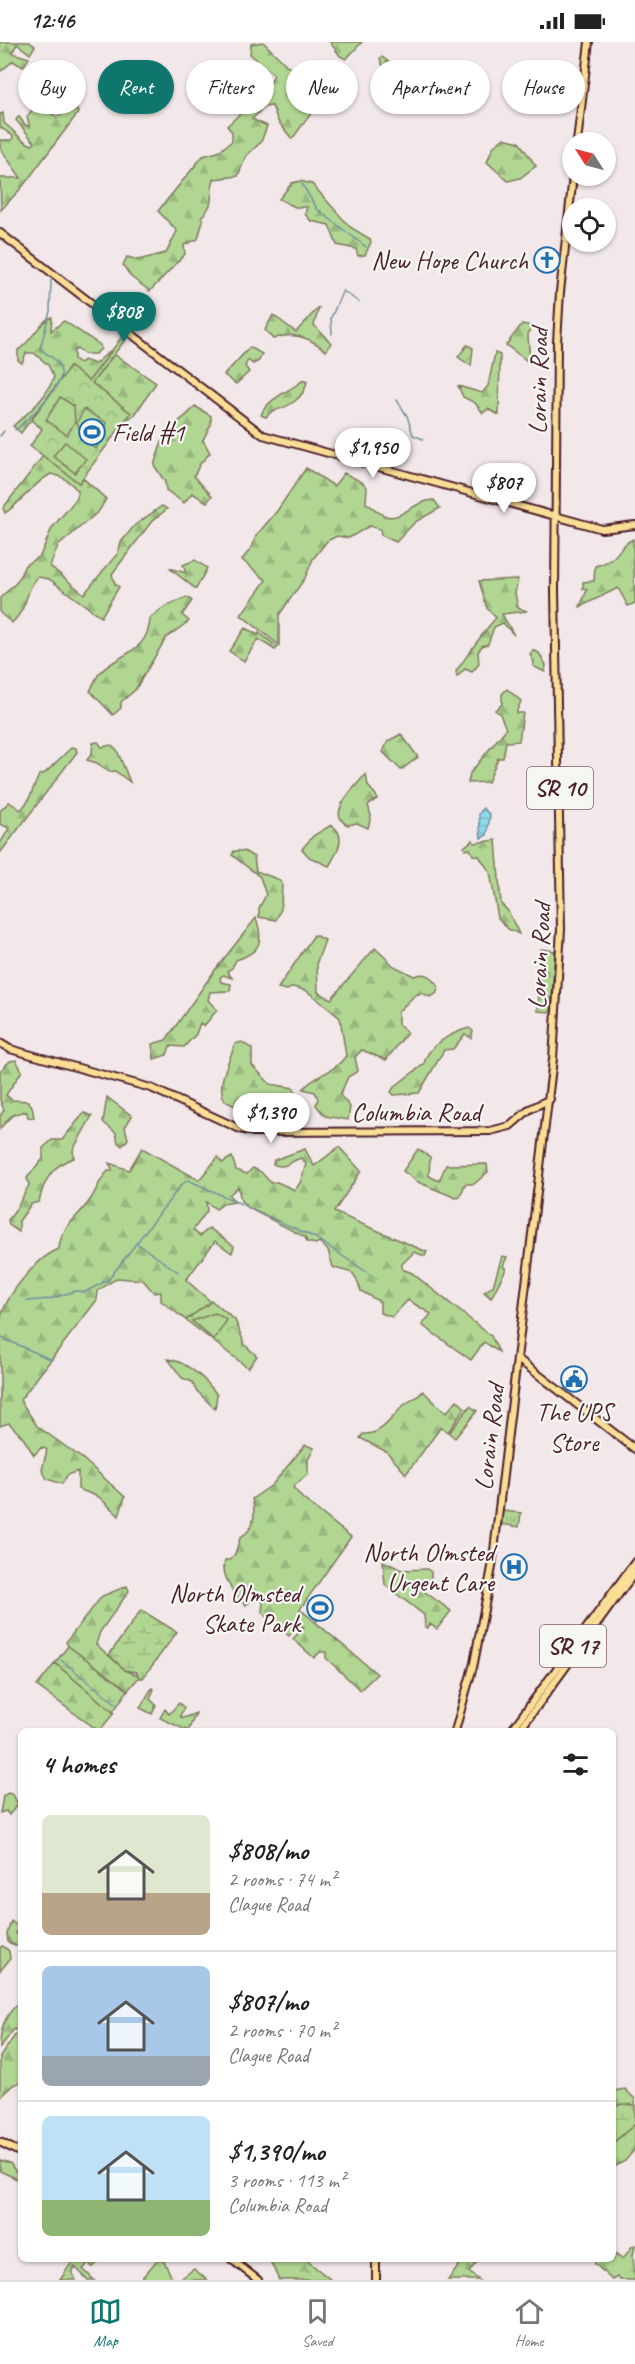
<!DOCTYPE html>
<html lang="en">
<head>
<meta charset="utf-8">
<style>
  :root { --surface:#fff; --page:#f6f6f6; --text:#222; --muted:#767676; --line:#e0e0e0; --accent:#0f766e }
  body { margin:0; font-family:Caveat,sans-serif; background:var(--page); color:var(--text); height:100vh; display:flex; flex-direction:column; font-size:22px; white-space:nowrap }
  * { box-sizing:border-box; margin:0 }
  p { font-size:20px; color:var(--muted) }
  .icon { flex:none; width:33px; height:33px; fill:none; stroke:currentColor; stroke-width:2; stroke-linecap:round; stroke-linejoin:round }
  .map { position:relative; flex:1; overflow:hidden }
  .sheet { position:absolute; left:18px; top:1686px; width:598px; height:534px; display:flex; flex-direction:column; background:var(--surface); border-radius:9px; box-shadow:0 2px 4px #0004 }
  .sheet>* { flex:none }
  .banner { position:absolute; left:18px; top:18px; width:600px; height:54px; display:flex; gap:12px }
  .needle { width:39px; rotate:306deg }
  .fabs { position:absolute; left:562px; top:90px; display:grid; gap:12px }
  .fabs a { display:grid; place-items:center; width:54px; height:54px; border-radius:50%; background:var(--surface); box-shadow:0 2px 4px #0004; font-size:30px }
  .price { position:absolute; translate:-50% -51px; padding:0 14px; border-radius:21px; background:#fff; color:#222; font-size:20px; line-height:39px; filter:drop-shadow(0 2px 3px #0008) }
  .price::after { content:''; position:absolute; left:50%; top:36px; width:18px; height:14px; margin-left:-9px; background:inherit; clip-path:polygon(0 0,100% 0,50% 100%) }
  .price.active { background:var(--accent); color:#fff }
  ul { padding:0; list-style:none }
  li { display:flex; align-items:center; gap:18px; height:150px; padding:0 24px }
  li+li { border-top:2px solid var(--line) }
  li span { display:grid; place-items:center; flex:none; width:168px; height:120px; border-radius:9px; color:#555 }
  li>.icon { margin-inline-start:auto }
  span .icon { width:72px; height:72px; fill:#fffc; stroke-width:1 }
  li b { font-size:26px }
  h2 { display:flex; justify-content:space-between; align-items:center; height:72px; padding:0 24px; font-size:26px }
  .chip { padding:0 21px; border-radius:27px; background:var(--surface); box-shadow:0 2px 4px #0004; font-size:21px; line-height:54px }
  .chip.active { background:var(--accent); color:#fff }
  .status { display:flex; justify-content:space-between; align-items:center; height:42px; padding:0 30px; background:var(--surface); direction:ltr }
  .status svg { height:16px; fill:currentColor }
  .dock { display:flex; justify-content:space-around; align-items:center; height:84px; border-top:2px solid var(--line); background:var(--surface); font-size:16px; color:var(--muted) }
  .dock a { display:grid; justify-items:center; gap:3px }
  .dock .active { color:var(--accent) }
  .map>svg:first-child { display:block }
  .grass { fill:url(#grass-tufts); stroke:#7d7a5e; stroke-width:1.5 }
  .forest { fill:url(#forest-firs); stroke:#7d7a5e; stroke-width:1.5 }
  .wetland { fill:url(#wetland-marsh); stroke:#7d7a5e; stroke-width:1.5 }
  .cemetery { fill:url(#cemetery-stones); stroke:#7d7a5e; stroke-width:1.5 }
  .park { fill:url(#park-crowns); stroke:#7d7a5e; stroke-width:1.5 }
  .pitch { fill:#b0d692; stroke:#7d7a5e; stroke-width:1.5 }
  .water { fill:url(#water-rules); stroke:#728f9f; stroke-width:1.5 }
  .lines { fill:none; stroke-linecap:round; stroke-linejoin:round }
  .stream { stroke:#728f9f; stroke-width:1.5 }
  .major-casing { stroke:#4a1f2b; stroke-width:10 }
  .major { stroke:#fbde96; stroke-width:6 }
  .labels { text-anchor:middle; stroke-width:4.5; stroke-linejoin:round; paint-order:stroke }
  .shield { fill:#f6f6f2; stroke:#7e6067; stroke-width:1.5 }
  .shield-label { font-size:24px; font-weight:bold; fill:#4a1f2b }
  .poi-label { font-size:26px; fill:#4a1f2b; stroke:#f6f6f2; text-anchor:end }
  .street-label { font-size:26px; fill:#4a1f2b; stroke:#f6f6f2 }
</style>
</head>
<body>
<div class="status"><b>12:46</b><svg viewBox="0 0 49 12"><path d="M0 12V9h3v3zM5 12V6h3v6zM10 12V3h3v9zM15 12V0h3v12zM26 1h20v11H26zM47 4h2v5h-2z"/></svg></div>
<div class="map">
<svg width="635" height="2238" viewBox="0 0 635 2238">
  <defs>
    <pattern id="grass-tufts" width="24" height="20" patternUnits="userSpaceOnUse" patternTransform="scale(1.5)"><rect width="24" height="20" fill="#b0d692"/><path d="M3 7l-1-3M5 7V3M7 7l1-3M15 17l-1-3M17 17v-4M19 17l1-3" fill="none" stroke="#99b77e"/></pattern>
    <pattern id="forest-firs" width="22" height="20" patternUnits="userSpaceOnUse" patternTransform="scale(1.5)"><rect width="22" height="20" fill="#b0d692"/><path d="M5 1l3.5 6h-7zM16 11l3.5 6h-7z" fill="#99b77e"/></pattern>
    <pattern id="wetland-marsh" width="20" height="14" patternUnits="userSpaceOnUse" patternTransform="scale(1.5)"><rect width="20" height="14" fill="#b0d692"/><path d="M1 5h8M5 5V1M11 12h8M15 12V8" fill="none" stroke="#99b77e"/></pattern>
    <pattern id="cemetery-stones" width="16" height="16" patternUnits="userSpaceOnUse" patternTransform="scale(1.5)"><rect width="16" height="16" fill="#b0d692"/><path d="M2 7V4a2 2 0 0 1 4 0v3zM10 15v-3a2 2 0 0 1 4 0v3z" fill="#99b77e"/></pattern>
    <pattern id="park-crowns" width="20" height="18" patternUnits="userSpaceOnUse" patternTransform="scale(1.5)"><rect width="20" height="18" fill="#b0d692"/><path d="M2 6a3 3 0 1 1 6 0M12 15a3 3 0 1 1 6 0" fill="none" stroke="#99b77e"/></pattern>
    <pattern id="water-rules" width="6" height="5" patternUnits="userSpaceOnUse" patternTransform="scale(1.5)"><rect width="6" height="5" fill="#8ddaec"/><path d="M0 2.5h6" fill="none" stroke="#7bbbcb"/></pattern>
  </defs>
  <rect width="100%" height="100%" fill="#f3e8e9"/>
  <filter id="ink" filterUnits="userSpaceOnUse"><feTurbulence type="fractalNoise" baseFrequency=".0167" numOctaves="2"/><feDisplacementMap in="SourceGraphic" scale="12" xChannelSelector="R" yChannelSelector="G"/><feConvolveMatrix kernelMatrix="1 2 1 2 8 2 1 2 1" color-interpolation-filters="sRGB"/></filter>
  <g filter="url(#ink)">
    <!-- grass -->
    <path class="grass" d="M470 1364 477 1369 455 1396 449 1391Z
      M503 1469 521 1471 519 1485 501 1482Z"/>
    <!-- forest -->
    <path class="forest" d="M0 0H29L35 4 30 12 17 2 12 11 29 16 23 25 13 19 0 30Z
      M263 0 309 45 324 40 331 45 292 97 278 79 272 64 265 65 252 77 267 84 261 100 246 114 238 134 214 137C208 154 217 160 201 175L203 179 198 197 184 203 185 212 150 249 131 235 123 223 127 215 138 218 166 211 177 189 158 169 203 114 218 110 232 99V90L227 84 267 46 274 33 250 12 251 2Z
      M330 0H362L346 17 340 14Z
      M382 15 417 39 420 45 409 48 392 45 380 17Z
      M50 27 85 43 77 49 75 62 78 71 23 144 1 168 0 136H21L0 106V98H12L13 94 0 85V72L3 71 4 81C14 88 20 99 32 103L35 101 16 78 19 74 24 82 30 85 27 75 32 68 27 58 30 56C37 65 48 68 57 75L65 70 67 65 47 50 51 46 59 48V45L43 32Z
      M504 96 519 100 536 124 520 136 508 139 487 120 493 105Z
      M300 139 312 142 350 185 370 197 371 200 365 213 358 214 356 207 337 203 329 183 311 179 305 172 307 165H295L279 157 292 141Z
      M319 265 314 283 331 301 326 309C311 296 293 289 273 297L265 288 273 273 296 290Z
      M52 275 51 289 64 279 100 303 101 307 95 312H84L77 307 74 309V317L79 321 84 318 95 322 110 309V311L89 339 70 325 21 391 13 384C30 369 46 357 54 335L48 323 34 311H26L22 321 18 318V308C32 300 39 279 52 275Z
      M522 282 531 284 528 293 530 321 506 303Z
      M250 305 262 312 259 319 253 322 248 318 245 324 249 330 236 342 224 333Z
      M495 311 500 313 499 373 488 367 483 371 475 361 463 355 458 344 482 351 488 344Z
      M114 312 156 341 134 374 120 380 92 341Z
      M303 338 307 340C304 357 287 366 272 369L266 375 261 373C266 357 291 349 303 338Z
      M195 364 211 374V382L203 398 210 411 200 422 194 434 212 454 207 460 192 451 184 461 166 448 165 440 154 423C159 410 162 393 174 383 182 376 189 373 195 364Z
      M43 414 79 441 83 436 106 457 99 469 58 504 50 524 84 552 118 511 121 500 135 483 162 464 167 467 152 479 112 532 115 542 119 545 101 575 49 537 38 535C24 549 30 563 12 581L0 571V556L17 540 25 523 40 514 52 486 77 456 78 449C70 440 63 434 51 432 33 441 22 460 5 471L3 466Z
      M306 426 334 444 344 431 362 440 367 445 366 461C373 465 379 472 386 474 400 479 415 458 434 458L440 466 415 480 396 500 381 493 380 487 369 484 349 496 337 494 327 499 313 517 305 536 279 573V603L241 573 266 538 242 518 252 505 256 494 277 469Z
      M633 497 635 561 628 564 618 546 580 565 587 548 583 547V540L594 539 595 524C622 517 614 507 633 497Z
      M195 518 207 526 196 547 169 526 186 531 183 523Z
      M518 537 515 551 518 566 527 569 502 572 514 593 503 581 494 585 488 602 482 604 478 610 479 622 472 630 465 627 457 635 456 629C470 611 480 593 496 576L487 566 479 539Z
      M187 555 192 559 182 573 189 579 166 596 135 648 121 660V666L113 673 90 649C93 644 95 637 99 632 115 612 149 612 150 576L163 566Z
      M245 586 258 593 259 591 278 605 275 608 258 597 244 619 229 609Z
      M533 608 539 611 546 623 545 630 533 624 534 620 530 612Z
      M507 647 521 659 516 671H523L519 699 506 700 503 716H498L488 740 468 741 470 731 506 687 500 672 495 668 502 662V652Z
      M401 692 418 715 401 728 383 710 388 699Z
      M98 700 102 705 111 703 117 708 130 740 115 729 109 730 97 721 87 718 92 711 93 701Z
      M72 705 76 706 77 710 0 811V802L9 786 0 782V769L9 760 21 768 28 759 39 733 45 731Z
      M366 732 368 744 376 753 377 757 368 763 371 774 368 786 357 781 348 783C324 772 356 744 366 732Z
      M331 783C348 793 337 811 329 824L309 815 302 807 313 794Z
      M473 798 474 801 496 798 501 862 508 869 519 892 508 887 498 876 490 830 479 814 473 813 470 807 465 808 464 805Z
      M234 809H244L254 815 256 829 277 837 282 841 281 867 276 878 259 875V866L266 853 260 835 232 813Z
      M256 876C265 902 258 911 236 918L232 926 227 929 232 936 223 933 220 936 221 940 231 942 230 949 210 950 208 958 217 968 204 984 200 981 196 992 184 1005 170 1004 167 1013 154 1017 152 1002 166 998 215 928Z
      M314 893 325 898 317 920 318 950 331 957 375 906 394 924 414 934C428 929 430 935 439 945L436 952 430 955 422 951 415 953 398 970V982L407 991 386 1018 362 1008 355 1015 358 1029 348 1035 340 1053 350 1065 348 1078 325 1074 316 1063 318 1057 315 1050 303 1047C316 1032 334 1031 346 1014L340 976 307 949 293 945 287 948 278 946Z
      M469 986 473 989 471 996 465 992 453 1007 444 1008 419 1051 394 1053 391 1050 394 1045 424 1022C427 1003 452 991 469 986Z
      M242 1000 252 1007V1023L270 1042 294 1046 301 1071 269 1061 258 1064 252 1073 225 1059C215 1042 230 1019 235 1002Z
      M16 1018 22 1029 6 1053 12 1058 28 1059 32 1064 34 1075 28 1076 27 1070C12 1070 9 1076 0 1087V1074L4 1068 0 1058V1029L10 1019Z
      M107 1055 132 1074 125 1085 128 1097 122 1104 118 1100 116 1091 103 1080Z
      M84 1071 92 1074 73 1108 74 1116C53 1122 43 1140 39 1160L31 1162 19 1179V1190L9 1183 8 1178C17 1169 23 1154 29 1143L27 1136 43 1117V1106L52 1098H62Z
      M339 1105 361 1129 334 1170 427 1210 425 1214 414 1210 402 1222V1227L412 1231 491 1294 499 1310 484 1300 471 1318 422 1283 431 1272 408 1258 392 1275 380 1271V1260L361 1249C352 1224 355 1234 333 1225L328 1208 319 1200 316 1202 307 1200 305 1195 250 1167 241 1159 238 1145 229 1153 235 1160 223 1162 216 1167 206 1160 207 1169 193 1188 200 1194 209 1186 234 1204 232 1211 215 1199 186 1238 211 1260 186 1278 161 1259V1250L154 1251 143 1238 117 1236 98 1249 97 1258 20 1358 37 1384 83 1417 125 1455 119 1474 99 1455 78 1447V1429L67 1433 62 1442 47 1437 42 1428 47 1408 42 1405 34 1413 23 1396 9 1381 0 1384C0 1350 0 1314 0 1281 3 1256 36 1216 59 1207 60 1185 79 1175 90 1158 97 1148 99 1138 108 1129H113L109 1121 129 1128 142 1106 199 1138 218 1115 222 1121 232 1115 236 1128 247 1132 253 1126 261 1130 271 1141 277 1140 295 1148 300 1141 306 1122 301 1116C290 1119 286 1128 273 1122L274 1118 305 1107 314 1124Z
      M418 1107 430 1115 429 1134 439 1139 446 1123 487 1122 488 1130 474 1142H465L460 1155 456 1156 418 1140 403 1129Z
      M502 1214 507 1215 503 1224 506 1227 491 1256 484 1250 493 1244Z
      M168 1317C186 1319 207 1338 217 1353L215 1367 196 1348 192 1340 182 1336Z
      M423 1349 446 1371 457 1358 465 1366 448 1390 441 1385 406 1432 387 1410 360 1396 363 1392C383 1393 391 1375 404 1363 410 1358 418 1356 423 1349Z
      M305 1403 314 1406 308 1418V1432L293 1445 302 1456 351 1495 300 1567 377 1632 360 1648 326 1616V1610H320L314 1616 293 1597 304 1585 298 1582 289 1594 262 1571 263 1559 253 1557 246 1563C235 1555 220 1533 225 1518H230L235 1512 240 1496C255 1487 256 1472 252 1457L272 1443Z
      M383 1519 402 1528 427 1527 431 1530V1539L425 1550 451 1569 437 1587 430 1582 428 1586 425 1585 424 1573 385 1543Z
      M127 1544 129 1549 100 1590 96 1602 125 1628 140 1634 128 1648 68 1604 66 1600 102 1554Z
      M55 1621 114 1671 99 1689 37 1644Z
      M152 1646 154 1647 150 1657 156 1663 152 1672 140 1666Z
      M179 1661 184 1666 180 1674 183 1676 196 1671 188 1689 160 1676 165 1667 169 1672Z
      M8 1751 13 1753 18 1762 9 1773 6 1769 0 1771 3 1754Z
      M11 1879 20 1886 16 1891 21 1895V1906L8 1900 7 1892Z
      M3 1904 9 1909 10 1917 0 1929V1905Z
      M21 1959V2040L13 2043 0 2055V2015L18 1989 14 1987 0 2006C0 1986 5 1972 21 1959Z
      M625 2047 635 2057V2063L614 2065V2049Z
      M635 2082V2107L625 2119 614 2125V2100Z
      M0 2118 10 2121 16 2130 21 2131V2139L0 2129Z
      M635 2203 633 2214 635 2238H620L617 2235 612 2238 595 2222V2217H614V2210L623 2217 632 2204Z
      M74 2217H102L93 2225 88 2222 83 2227 94 2238H88L75 2225 72 2231 76 2238H60Z
      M158 2217 164 2219 173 2238H140Z
      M276 2217H305L331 2238H279L271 2221Z
      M464 2217H472L476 2221 469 2230 479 2238H448Z
      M194 2227 207 2238H179Z"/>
    <!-- wetland -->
    <path class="wetland" d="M141 1568 177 1590 143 1636H139L137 1630 125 1628 109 1613Z
      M68 1604 128 1648 113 1670 55 1621Z
      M622 2062 635 2063V2082L614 2100V2065Z"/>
    <!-- cemetery -->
    <path class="cemetery" d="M541 907 555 909 551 970 538 969Z"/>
    <!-- park -->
    <path class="park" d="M125 291 128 294 92 341 131 371 79 441 30 404 42 387 31 378 70 325 89 339Z
      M467 303 473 306 471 324 458 315Z
      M212 1259 235 1278 245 1303 257 1314 248 1326 186 1278Z"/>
    <!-- pitch -->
    <path class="pitch" d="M60 355 74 364 75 380 67 393 46 378Z
      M84 367 107 381 96 407 83 398 77 380Z
      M65 400 86 417 75 431 53 414Z
      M215 1271 227 1278 214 1298 192 1279Z
      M320 1557 329 1563 317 1579 310 1570Z"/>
    <!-- water -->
    <path class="water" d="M483 766 490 773 487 793 481 796 479 772Z"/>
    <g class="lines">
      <!-- stream -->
      <path class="stream" d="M302 142 317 167 366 205
        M343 249 359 260
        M332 292 331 276 343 248
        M397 358 407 374 413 393 423 397
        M15 388C27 378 63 346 61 330 59 318 49 314 40 307L50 269 51 238
        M0 394 4 389
        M138 1202 178 1230
        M27 1259 50 1257 75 1249 85 1250 108 1238 182 1142 188 1138 316 1196 377 1237
        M0 1295 52 1318
        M61 1618 118 1663"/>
      <!-- major casing -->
      <g class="major-casing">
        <path id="major" d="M577 100 589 0
          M0 191 263 393 602 487 635 483
          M0 1001 10 1007 151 1046 240 1087 254 1090 490 1089 510 1084 530 1067 550 1057
          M518 1317 635 1407
          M455 1689 474 1621 492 1525 553 1017 561 887 555 549 557 300 560 250 573 134
          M511 1689 635 1520
          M519 1689 635 1530
          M0 2100 21 2111
          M231 2217 258 2238
          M376 2217V2238"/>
      </g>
      <!-- major -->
      <use href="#major" class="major"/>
    </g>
  </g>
  <!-- icons -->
  <defs>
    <g id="church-ring" transform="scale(1.35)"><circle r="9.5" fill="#f6f6f2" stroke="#1f6fb2" stroke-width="1.5"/><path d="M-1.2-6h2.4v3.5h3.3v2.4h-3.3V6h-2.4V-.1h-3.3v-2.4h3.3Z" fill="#1f6fb2"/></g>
    <g id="stadium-ring" transform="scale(1.35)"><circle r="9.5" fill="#f6f6f2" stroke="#1f6fb2" stroke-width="1.5"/><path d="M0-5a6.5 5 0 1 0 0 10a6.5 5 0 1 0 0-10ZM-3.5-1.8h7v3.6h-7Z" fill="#1f6fb2"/></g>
    <g id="civic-ring" transform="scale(1.35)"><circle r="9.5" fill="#f6f6f2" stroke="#1f6fb2" stroke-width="1.5"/><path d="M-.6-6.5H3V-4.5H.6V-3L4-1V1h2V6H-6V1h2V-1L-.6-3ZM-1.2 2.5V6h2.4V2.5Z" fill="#1f6fb2"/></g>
    <g id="hospital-ring" transform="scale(1.35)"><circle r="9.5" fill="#f6f6f2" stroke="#1f6fb2" stroke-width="1.5"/><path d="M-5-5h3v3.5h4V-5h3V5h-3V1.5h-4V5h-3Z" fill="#1f6fb2"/></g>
  </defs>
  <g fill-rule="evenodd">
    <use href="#church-ring" x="547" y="218"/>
    <use href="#stadium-ring" x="92" y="390"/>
    <use href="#civic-ring" x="574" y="1337"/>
    <use href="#hospital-ring" x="514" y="1525"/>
    <use href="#stadium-ring" x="320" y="1566"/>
  </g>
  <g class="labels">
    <!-- shield labels -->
    <g class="shield">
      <rect x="527" y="725" width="66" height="42" rx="4.5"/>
      <rect x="540" y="1583" width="66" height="42" rx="4.5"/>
    </g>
    <g class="shield-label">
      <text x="560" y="754">SR 10</text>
      <text x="573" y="1612">SR 17</text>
    </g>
    <!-- poi labels -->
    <g class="poi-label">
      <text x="528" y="227">New Hope Church</text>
      <text x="112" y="399" text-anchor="start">Field #1</text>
      <text x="574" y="1379" text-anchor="middle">The UPS<tspan x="574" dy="30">Store</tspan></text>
      <text x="494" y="1519">North Olmsted<tspan x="494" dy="30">Urgent Care</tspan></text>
      <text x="300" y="1560">North Olmsted<tspan x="300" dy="30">Skate Park</tspan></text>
    </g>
    <!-- street labels -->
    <g class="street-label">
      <text transform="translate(538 339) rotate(-89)" y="9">Lorain Road</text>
      <text transform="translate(539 914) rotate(-87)" y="9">Lorain Road</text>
      <text x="416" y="1079">Columbia Road</text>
      <text transform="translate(489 1395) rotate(-83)" y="9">Lorain Road</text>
    </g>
  </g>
</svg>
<div class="fabs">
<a><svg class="needle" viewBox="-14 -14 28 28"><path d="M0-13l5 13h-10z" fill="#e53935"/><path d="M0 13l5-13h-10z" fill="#767676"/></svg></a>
<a><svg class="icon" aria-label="locate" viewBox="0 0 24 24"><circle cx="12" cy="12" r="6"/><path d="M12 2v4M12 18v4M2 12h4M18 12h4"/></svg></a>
</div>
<b class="price active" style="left:124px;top:301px">$808</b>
<b class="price" style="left:373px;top:437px">$1,950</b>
<b class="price" style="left:504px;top:472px">$807</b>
<b class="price" style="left:271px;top:1102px">$1,390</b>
<div class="banner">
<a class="chip">Buy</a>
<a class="chip active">Rent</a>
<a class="chip">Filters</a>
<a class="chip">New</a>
<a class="chip">Apartment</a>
<a class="chip">House</a>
</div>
<section class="sheet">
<h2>4 homes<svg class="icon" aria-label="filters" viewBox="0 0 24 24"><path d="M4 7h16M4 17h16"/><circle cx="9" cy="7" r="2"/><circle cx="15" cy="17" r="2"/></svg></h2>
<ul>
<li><span style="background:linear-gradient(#dfe7d0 65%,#b9a48a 0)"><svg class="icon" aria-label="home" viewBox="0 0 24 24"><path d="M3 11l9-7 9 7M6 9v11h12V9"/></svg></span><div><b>$808/mo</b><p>2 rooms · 74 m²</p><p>Clague Road</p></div></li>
<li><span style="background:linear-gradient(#a9c7e8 75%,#9aa5b1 0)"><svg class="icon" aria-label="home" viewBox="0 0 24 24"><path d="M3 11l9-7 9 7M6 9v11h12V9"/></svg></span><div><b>$807/mo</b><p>2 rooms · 70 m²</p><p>Clague Road</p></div></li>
<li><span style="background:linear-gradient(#bfe0f5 70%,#8fb573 0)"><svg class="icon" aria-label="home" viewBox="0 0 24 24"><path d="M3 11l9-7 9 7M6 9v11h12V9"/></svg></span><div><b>$1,390/mo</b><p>3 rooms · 113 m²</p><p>Columbia Road</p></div></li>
</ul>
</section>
</div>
<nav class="dock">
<a class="active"><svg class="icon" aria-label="map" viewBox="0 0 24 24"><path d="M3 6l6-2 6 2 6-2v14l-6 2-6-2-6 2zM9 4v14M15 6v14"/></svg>Map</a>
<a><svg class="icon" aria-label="saved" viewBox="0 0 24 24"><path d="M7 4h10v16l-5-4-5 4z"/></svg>Saved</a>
<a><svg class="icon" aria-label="home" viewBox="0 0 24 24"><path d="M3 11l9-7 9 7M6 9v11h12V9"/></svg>Home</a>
</nav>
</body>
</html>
